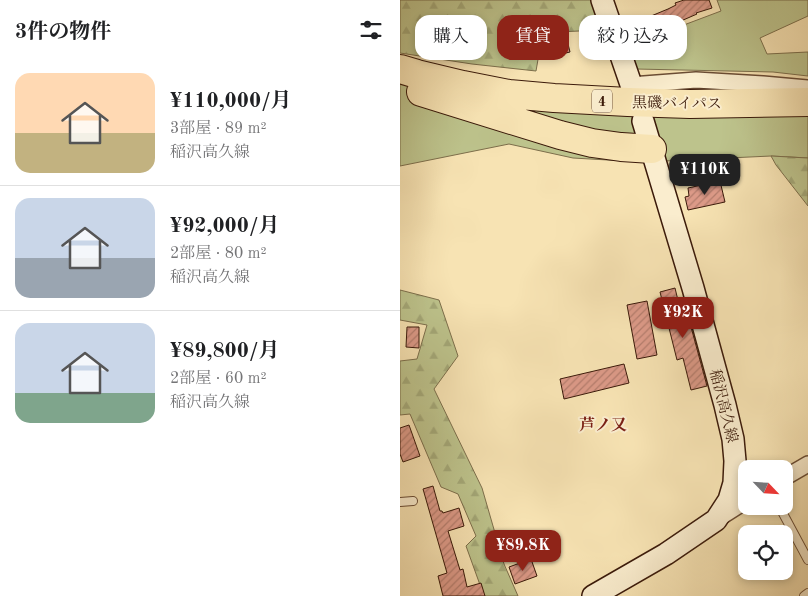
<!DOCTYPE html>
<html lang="ja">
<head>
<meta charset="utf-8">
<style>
  :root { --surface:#fff; --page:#f6f6f6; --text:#202124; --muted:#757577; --line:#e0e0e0; --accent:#8f2418 }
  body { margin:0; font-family:"Old Standard TT","Noto Serif JP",serif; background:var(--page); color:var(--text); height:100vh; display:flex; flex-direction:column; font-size:19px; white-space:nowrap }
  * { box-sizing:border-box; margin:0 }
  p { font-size:16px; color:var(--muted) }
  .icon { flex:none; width:28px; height:28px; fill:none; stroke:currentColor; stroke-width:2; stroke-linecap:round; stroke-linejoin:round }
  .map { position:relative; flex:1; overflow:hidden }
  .drawer { display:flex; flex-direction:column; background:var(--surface); width:400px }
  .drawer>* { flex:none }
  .hud { position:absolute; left:15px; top:15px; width:318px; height:45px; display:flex; gap:10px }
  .needle { width:32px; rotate:115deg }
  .controls { position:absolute; left:338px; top:460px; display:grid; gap:10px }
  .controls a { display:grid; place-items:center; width:55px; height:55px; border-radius:10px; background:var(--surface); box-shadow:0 2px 8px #0003; font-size:25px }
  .price { position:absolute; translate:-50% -42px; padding:0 11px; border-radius:10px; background:var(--accent); color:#fff; font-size:16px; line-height:32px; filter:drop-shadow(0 1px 2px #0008) }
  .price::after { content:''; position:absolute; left:50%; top:30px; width:15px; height:11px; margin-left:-8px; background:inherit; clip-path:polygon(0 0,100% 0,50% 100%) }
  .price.active { background:#222; color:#fff }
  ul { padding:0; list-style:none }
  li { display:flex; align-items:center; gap:15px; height:125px; padding:0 15px }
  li+li { border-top:1px solid var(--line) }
  li span { display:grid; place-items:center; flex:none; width:140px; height:100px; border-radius:15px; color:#555 }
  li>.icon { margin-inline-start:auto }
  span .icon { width:60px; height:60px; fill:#fffc; stroke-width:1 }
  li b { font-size:21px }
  h2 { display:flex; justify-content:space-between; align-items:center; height:60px; padding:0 15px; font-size:21px }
  .tag { padding:0 18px; border-radius:15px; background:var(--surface); box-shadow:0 2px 8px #0003; font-size:18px; line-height:45px }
  .tag.active { background:var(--accent); color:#fff }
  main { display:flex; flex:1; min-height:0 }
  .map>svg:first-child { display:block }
  .green { fill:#bdc38c; stroke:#7c6e4b }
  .forest { fill:url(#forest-firs); stroke:#7c6e4b }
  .building { fill:url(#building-hatch); stroke:#3b1a0a }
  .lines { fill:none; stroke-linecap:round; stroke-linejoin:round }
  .lane-casing { stroke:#6a4c34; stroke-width:10 }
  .street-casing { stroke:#6a4c34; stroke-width:18 }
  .secondary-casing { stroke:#3b1a0a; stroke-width:24 }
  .highway-casing { stroke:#3b1a0a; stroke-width:30 }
  .lane { stroke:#faedce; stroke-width:8 }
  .street { stroke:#faedce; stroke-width:15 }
  .secondary { stroke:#faedce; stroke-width:21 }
  .highway { stroke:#f7e3b3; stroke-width:28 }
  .labels { text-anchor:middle; stroke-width:4; stroke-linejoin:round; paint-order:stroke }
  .shield { fill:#faedce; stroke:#745945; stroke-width:1 }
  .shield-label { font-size:14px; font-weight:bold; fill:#3b1a0a }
  .street-label { font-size:15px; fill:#3b1a0a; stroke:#faedce }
  .neighbourhood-label { font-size:16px; font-weight:bold; fill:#7a1f14; stroke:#faedce }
</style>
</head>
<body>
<main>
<section class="drawer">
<h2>3件の物件<svg class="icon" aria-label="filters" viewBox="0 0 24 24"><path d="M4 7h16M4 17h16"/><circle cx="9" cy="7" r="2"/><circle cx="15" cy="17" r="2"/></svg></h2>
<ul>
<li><span style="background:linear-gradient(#ffd9b3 60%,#c2b280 0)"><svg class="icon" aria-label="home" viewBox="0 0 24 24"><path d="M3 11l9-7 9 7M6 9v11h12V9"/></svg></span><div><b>¥110,000/月</b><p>3部屋 · 89 m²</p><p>稲沢高久線</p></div></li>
<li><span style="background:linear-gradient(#c9d6e8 60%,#9aa5b1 0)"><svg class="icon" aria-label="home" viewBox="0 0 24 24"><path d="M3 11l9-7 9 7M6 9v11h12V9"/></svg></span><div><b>¥92,000/月</b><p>2部屋 · 80 m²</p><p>稲沢高久線</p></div></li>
<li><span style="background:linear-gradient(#c9d6e8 70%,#7fa58c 0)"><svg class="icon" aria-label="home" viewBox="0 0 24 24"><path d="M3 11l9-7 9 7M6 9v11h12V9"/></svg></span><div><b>¥89,800/月</b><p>2部屋 · 60 m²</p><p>稲沢高久線</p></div></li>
</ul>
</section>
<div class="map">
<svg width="408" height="596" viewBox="0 0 408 596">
  <defs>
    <pattern id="forest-firs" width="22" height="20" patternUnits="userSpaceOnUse" patternTransform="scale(1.25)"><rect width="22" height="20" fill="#bdc38c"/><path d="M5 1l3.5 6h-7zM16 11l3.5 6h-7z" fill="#a3a777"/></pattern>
    <pattern id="building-hatch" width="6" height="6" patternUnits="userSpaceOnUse" patternTransform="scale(1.25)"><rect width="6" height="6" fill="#dc9a88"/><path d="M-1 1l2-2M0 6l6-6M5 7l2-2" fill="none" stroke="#b47d6d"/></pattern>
  </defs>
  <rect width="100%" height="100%" fill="#f7e3b3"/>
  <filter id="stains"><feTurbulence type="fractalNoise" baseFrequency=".004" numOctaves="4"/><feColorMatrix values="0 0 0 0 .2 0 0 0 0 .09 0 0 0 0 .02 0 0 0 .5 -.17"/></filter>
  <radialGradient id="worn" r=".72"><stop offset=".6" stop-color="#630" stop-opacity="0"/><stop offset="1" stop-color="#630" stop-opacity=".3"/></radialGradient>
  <!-- green -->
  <path class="green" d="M317 0H408V16L360 38 367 54 408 52V76L373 72 236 69 228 46 321 11Z
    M0 80 408 112V158L371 156 243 162 173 158 109 144 0 166Z"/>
  <!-- forest -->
  <path class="forest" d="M0 0H197L213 48 199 49 179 31 158 32 141 42 136 71 72 64 0 53Z
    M371 156 408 158V206L376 165Z
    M0 290 39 300 58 356 34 389 82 488 104 564 118 596H84L66 546 76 536 58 494 41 487 10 414 0 415V361L17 359 27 325 0 320Z"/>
  <!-- building -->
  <path class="building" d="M284 0H309L312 8 296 13 297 14 274 24 273 20 243 32 245 36 233 40 226 21 238 17 239 21 268 9 276 5 275 3Z
    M167 40 170 52 153 56 150 45Z
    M320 181 325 202 288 210 285 197 289 196 288 188Z
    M275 288 282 317 288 316 307 386 291 390 283 358 277 360 260 292Z
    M247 301 257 355 237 359 227 305Z
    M7 327H19V348L6 347Z
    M224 364 229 383 164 399 160 379Z
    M9 425 20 456 3 462 0 454V428Z
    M33 486 40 511H42L43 513 59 508 64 526 48 531 60 570 63 569 67 587 81 583 85 596H43L38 576 47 573 23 489Z
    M131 559 137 576 115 584 109 567Z"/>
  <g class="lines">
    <!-- lane casing -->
    <g class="lane-casing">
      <path id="lane" d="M0 502 13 501
        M379 506 408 560
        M404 596 408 593"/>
    </g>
    <!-- street casing -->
    <g class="street-casing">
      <path id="street" d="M231 85 296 80 363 84 408 88
        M384 478 408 464
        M321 517 346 501"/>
    </g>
    <!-- secondary casing -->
    <g class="secondary-casing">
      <path id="secondary" d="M202 0 235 96
        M193 596 266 554 316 520 329 500 334 483 335 461 333 439 325 405 293 288 243 121"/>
    </g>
    <!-- highway casing -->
    <g class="highway-casing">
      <path id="highway" d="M0 69 17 74 63 85 109 94 154 98 228 102 290 104 408 102
        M21 92 160 135 192 143 221 147 252 149"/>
    </g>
    <!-- lane -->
    <use href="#lane" class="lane"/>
    <!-- street -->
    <use href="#street" class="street"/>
    <!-- secondary -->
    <use href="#secondary" class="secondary"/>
    <!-- highway -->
    <use href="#highway" class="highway"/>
  </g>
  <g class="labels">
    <!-- shield labels -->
    <rect class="shield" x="192" y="89.5" width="20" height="23" rx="4"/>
    <g class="shield-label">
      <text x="202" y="106">4</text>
    </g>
    <!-- street labels -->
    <g class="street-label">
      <text transform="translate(277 103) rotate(1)" y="5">黒磯バイパス</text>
      <text transform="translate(324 406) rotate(76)" y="5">稲沢高久線</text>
    </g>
    <!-- neighbourhood labels -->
    <g class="neighbourhood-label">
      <text x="203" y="430">芦ノ又</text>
    </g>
  </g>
  <rect width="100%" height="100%" filter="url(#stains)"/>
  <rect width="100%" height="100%" fill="url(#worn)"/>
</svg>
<div class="controls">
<a><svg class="needle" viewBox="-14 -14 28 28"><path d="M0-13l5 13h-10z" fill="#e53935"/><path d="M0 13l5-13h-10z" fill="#757577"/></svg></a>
<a><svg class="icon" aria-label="locate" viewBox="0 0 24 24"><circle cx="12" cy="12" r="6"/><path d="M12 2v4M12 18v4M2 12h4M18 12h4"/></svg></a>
</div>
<b class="price active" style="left:305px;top:196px">¥110K</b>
<b class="price" style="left:283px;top:339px">¥92K</b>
<b class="price" style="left:123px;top:572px">¥89.8K</b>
<div class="hud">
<a class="tag">購入</a>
<a class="tag active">賃貸</a>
<a class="tag">絞り込み</a>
</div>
</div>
</main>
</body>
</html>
